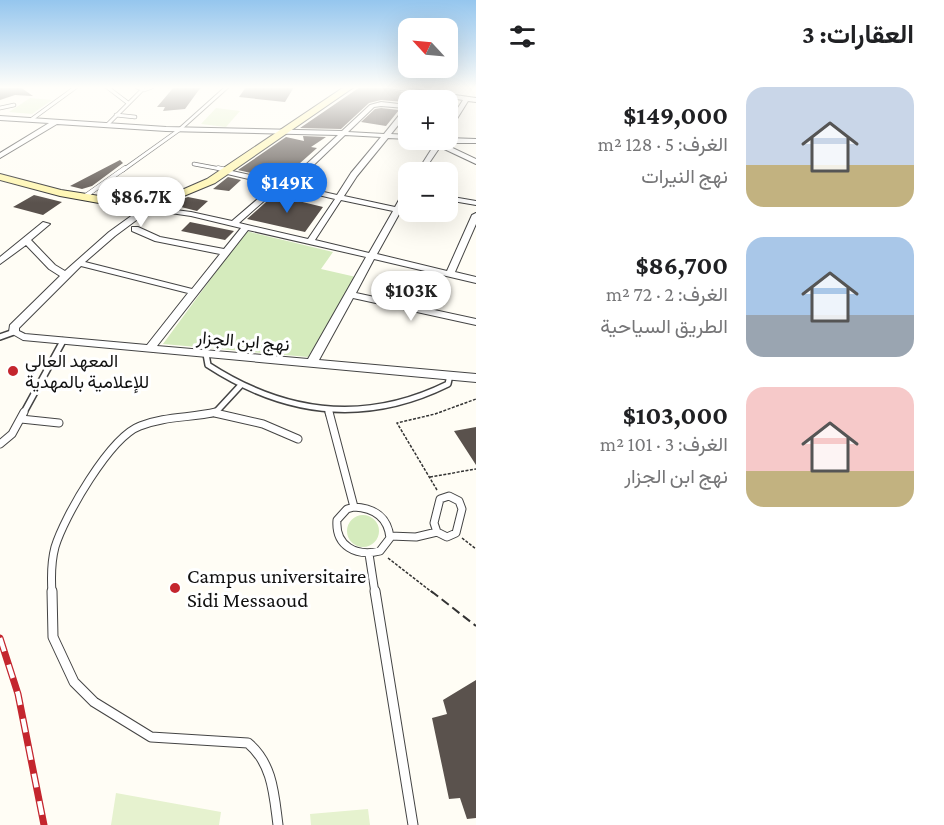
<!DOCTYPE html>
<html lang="ar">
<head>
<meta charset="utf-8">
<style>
  :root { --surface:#fff; --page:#f2f2f2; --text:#202124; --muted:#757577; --accent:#1a73e8 }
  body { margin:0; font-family:"Crimson Pro",Vazirmatn,serif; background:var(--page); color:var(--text); direction:rtl; height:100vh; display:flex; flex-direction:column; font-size:22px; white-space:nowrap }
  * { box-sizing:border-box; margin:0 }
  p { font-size:20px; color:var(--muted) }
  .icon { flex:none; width:33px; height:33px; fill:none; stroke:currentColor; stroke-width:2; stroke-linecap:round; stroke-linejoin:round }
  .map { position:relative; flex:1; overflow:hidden; direction:ltr }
  .panel { display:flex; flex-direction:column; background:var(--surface); width:468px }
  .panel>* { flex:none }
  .needle { width:39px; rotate:296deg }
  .fabs { position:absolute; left:398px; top:18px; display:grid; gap:12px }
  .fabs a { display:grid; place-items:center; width:60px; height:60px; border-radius:12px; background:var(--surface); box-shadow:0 6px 24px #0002; font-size:30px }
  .price { position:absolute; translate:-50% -51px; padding:0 14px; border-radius:21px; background:#fff; color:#222; font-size:20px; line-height:39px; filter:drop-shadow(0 2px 3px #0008) }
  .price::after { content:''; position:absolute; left:50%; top:36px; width:18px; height:14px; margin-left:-9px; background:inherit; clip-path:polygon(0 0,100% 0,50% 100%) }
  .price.current { background:var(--accent); color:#fff }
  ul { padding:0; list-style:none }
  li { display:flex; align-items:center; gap:18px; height:150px; padding:0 30px }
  li span { display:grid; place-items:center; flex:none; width:168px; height:120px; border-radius:18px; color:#555 }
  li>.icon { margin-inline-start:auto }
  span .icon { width:72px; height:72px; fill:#fffc; stroke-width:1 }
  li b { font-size:26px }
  h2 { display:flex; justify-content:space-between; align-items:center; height:72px; padding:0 30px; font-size:26px }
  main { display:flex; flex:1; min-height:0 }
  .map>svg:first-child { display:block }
  .green { fill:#d5ebbd }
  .pitch { fill:#e6f2cf }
  .building { fill:#5a524d }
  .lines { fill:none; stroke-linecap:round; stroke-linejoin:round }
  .service-far4-casing { stroke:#444; stroke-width:4.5 }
  .service-far3-casing { stroke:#444; stroke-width:5 }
  .service-far2-casing { stroke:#444; stroke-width:8 }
  .service-far1-casing { stroke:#444; stroke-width:9 }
  .service-casing { stroke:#444; stroke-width:11 }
  .minor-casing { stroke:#444; stroke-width:2 }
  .secondary-casing { stroke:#333; stroke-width:2 }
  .path-far1 { stroke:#333; stroke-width:1.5; stroke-dasharray:3 1.5; stroke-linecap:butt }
  .path { stroke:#333; stroke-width:2; stroke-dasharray:9 4.5; stroke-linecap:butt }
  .service-far4 { stroke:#fff; stroke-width:3 }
  .service-far3 { stroke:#fff; stroke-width:4 }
  .service-far2 { stroke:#fff; stroke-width:5 }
  .service-far1 { stroke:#fff; stroke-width:7 }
  .service { stroke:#fff; stroke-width:9 }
  .minor { fill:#fff; fill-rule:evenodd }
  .secondary { fill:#fff6b0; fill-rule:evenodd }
  .rail-casing { stroke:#c4262e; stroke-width:7 }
  .rail { stroke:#fff; stroke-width:4.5; stroke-dasharray:14; stroke-linecap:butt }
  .poi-dot { fill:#c4262e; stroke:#fff; stroke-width:2 }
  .labels { text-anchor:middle; stroke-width:6; stroke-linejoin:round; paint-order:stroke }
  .street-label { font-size:18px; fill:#111; stroke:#fff }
  .poi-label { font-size:18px; fill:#111; stroke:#fff; text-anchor:start }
  .near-poi-label { font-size:21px; fill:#111; stroke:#fff; text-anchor:start }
</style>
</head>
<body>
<main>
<section class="panel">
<h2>العقارات: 3<svg class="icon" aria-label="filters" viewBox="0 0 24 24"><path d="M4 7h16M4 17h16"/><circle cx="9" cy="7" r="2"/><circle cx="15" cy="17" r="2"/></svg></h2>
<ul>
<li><span style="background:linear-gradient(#c9d6e8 65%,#c2b280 0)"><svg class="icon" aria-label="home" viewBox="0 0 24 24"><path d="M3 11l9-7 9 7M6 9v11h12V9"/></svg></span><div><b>$149,000</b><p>الغرف: 5 · 128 m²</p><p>نهج النيرات</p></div></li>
<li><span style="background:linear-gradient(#a9c7e8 65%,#9aa5b1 0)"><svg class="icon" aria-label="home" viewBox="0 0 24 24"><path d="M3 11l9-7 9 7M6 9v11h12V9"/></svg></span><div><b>$86,700</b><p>الغرف: 2 · 72 m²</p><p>الطريق السياحية</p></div></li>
<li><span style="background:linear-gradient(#f6c9c9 70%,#c2b280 0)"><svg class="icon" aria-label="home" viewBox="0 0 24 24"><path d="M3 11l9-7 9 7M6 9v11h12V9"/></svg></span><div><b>$103,000</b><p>الغرف: 3 · 101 m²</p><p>نهج ابن الجزار</p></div></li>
</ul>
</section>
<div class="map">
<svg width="476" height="825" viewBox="0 0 476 825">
  <rect width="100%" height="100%" fill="#fffdf5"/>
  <!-- green -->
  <path class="green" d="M246 231 333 252 321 269 356 277 308 357 163 344Z
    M347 531a16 16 0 1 1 32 0a16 16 0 1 1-32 0Z"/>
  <!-- pitch -->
  <path class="pitch" d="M30 98 52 100 32 114 9 112Z
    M216 108 240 111 226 127 201 124Z
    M116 793 221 812 219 825H111Z
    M368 809 370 825H311L310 814Z"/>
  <!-- building -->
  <path class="building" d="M0 87H20L33 96 15 95 0 100Z
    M174 87H201L185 109 163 111 165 107H157Z
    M246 87H294L285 102 239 97Z
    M360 87H380L412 94 404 102 381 100 369 103 341 129 300 128Z
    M375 109 381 108 399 110 386 126 361 122Z
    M303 136 326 137 311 147 317 148 281 180 238 170 286 137 304 141Z
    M120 160 123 163 92 186 82 189 70 186Z
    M228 177 241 180 229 191 213 189Z
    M117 178 153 181V188L106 187Z
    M34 195 62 202 43 215 13 207Z
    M274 195 323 207 305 232 247 219Z
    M188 197 208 201 197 211 169 204Z
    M190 222 234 231 225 240 181 231Z
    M476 427V465L454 431Z
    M476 680V818L467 819 460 798 449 799 432 718 447 714 443 700Z"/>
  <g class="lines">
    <!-- service-far4 casing -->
    <g class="service-far4-casing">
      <path id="service-far4" d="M107 87 128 103
        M137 87 144 90 152 87
        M0 108 14 105
        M116 115 135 117
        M32 119 76 87
        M107 125 142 90
        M194 164 226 170
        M123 170 179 130 227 87"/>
    </g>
    <!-- service-far3 casing -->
    <g class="service-far3-casing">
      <path id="service-far3" d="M218 168 227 170
        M84 197 125 168"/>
    </g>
    <!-- service-far2 casing -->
    <g class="service-far2-casing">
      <path id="service-far2" d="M0 337 14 332
        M206 354 208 365C285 415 365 425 448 384L450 375
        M328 410 329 414
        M215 413 218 414
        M23 414 63 341
        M206 414 215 413 240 386"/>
    </g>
    <!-- service-far1 casing -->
    <g class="service-far1-casing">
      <path id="service-far1" d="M329 412 354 507
        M215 413 263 424 298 439
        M21 419 59 423
        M0 444 12 434 24 412
        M449 496 459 501 462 509 456 533 447 537 437 532 434 523 440 499Z
        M354 507C374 508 388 517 390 538L380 551C356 557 335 546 337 520L347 509Z
        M390 536 416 537 437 532
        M369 554 375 593
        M52 593C51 578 51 562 55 547 64 517 110 437 140 426 165 416 191 418 216 412"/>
    </g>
    <!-- service casing -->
    <g class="service-casing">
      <path id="service" d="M52 591 53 637 74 682 94 702 151 737 248 743C273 764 274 795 278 825
        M375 591 413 825"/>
    </g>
    <!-- minor casing -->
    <g class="minor-casing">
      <path id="minor" d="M382 87H399L476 98V102L468 101 450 130 447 132V125L463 100Z
        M381 102 408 105V113L391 134 408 135V139L388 138 357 176 344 196 395 207 405 189H408V198L377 254 447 271 472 215 476 213V224L455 272 476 277V283L374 259 356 293 476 319V325L353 298 319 360 476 374V382L23 340 9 332 10 325 60 276 49 269 26 245 0 264V257L43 222 50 224 31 240 55 265 65 271 109 232 145 206 191 212 232 221 274 185 223 173V169L286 183 338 135 166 131 57 124 0 158V153L49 123 0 120V116L166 127 342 131 370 105ZM381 106 405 108 384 134 348 132 374 107ZM345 135 381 137 351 173 337 195 293 185ZM281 186 335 199 308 239 239 223ZM341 200 393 211 369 253 315 240ZM150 210 191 216 241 228 224 249 160 237 138 227H132V231L155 241 220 254 192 289 85 262 115 236ZM248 230 366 257 308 359 157 346ZM81 266 188 293 147 345 25 334 19 331V328Z
        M447 138 476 139V143H442L476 159V164L440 147 423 172H417L436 142 432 140Z
        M447 196 476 201V205L447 200Z"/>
    </g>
    <!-- secondary casing -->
    <g class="secondary-casing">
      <path id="secondary" d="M344 87H354L215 183 162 205 152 203 207 179Z
        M0 174 61 190 138 202 144 206 138 210 60 196 0 180Z"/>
    </g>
    <!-- path-far1 -->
    <path class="path-far1" d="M430 477 476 469
      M437 490 397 423 435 414 476 399
      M462 538 476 549
      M388 558 433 593"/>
    <!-- path -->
    <path class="path" d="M431 591 476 626"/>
    <!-- service-far4 -->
    <use href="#service-far4" class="service-far4"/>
    <!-- service-far3 -->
    <use href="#service-far3" class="service-far3"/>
    <!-- service-far2 -->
    <use href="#service-far2" class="service-far2"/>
    <!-- service-far1 -->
    <use href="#service-far1" class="service-far1"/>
    <!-- service -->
    <use href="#service" class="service"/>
    <!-- minor -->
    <use href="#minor" class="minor"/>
    <!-- secondary -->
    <use href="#secondary" class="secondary"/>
    <!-- rail casing -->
    <g class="rail-casing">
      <path id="rail" d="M0 638 18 694 44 825"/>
    </g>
    <!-- rail -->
    <use href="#rail" class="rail"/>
  </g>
  <!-- sky -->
  <linearGradient id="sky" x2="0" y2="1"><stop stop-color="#95c6ee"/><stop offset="0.43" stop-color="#fffefa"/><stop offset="1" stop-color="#fffefa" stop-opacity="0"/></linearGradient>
  <rect width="476" height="203" fill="url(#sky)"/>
  <!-- markers -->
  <g class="poi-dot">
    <circle cx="13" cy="371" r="6"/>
    <circle cx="175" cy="588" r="6"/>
  </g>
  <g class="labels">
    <!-- street labels -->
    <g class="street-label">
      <text transform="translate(243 341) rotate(5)" y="6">نهج ابن الجزار</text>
    </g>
    <!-- poi labels -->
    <g class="poi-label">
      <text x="25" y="367">المعهد العالي<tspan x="25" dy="21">للإعلامية بالمهدية</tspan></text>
    </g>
    <!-- near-poi labels -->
    <g class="near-poi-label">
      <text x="187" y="583">Campus universitaire<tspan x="187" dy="24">Sidi Messaoud</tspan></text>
    </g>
  </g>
</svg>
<div class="fabs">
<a><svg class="needle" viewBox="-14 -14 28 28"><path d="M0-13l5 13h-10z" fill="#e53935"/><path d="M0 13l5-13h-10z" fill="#757577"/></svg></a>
<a>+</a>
<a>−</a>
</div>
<b class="price current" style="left:287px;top:214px">$149K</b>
<b class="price" style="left:141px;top:228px">$86.7K</b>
<b class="price" style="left:411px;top:322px">$103K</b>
</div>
</main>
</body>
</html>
